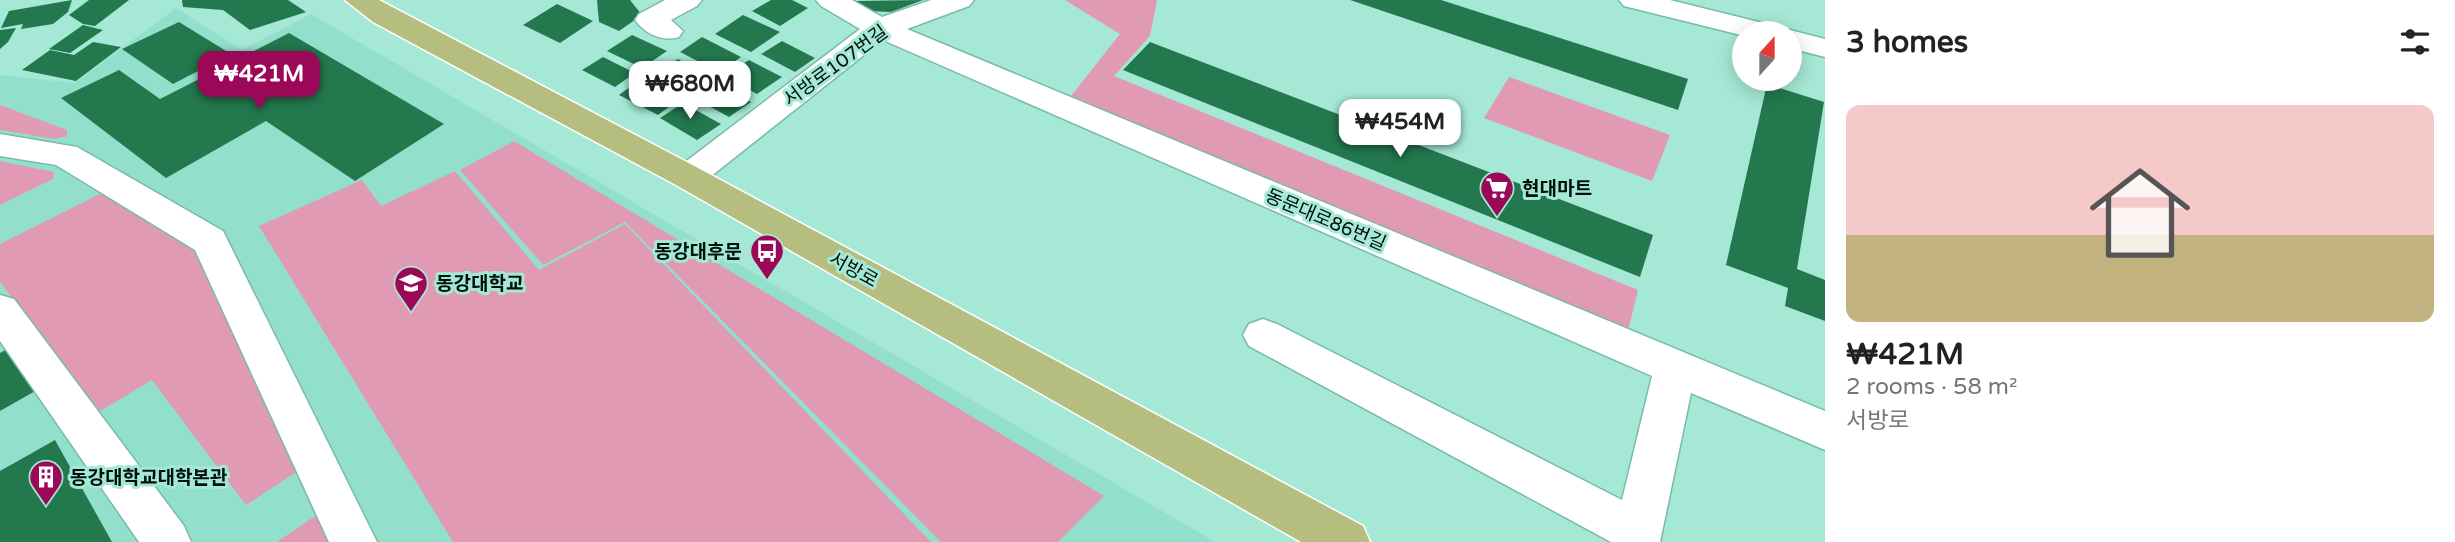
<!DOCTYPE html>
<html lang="en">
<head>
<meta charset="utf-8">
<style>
  :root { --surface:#fff; --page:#f6f6f6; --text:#222; --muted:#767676; --accent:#9b0858 }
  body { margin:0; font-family:"Varela Round","Noto Sans KR",sans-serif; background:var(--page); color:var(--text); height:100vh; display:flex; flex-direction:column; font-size:26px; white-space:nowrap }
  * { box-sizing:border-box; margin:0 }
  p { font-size:23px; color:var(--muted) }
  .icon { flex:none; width:38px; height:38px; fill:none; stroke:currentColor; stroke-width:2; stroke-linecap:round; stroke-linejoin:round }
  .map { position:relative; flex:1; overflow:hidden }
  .details { display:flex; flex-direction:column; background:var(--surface); width:630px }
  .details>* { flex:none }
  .needle { width:46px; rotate:21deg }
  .tools { position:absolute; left:1732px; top:21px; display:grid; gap:14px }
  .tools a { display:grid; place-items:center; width:70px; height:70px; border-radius:50%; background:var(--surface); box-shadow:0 4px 18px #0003; font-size:35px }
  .price { position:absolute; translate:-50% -60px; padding:0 16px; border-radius:14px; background:#fff; color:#222; font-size:23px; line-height:46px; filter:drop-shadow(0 2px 4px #0008) }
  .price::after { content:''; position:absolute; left:50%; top:42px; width:21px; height:16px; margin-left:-10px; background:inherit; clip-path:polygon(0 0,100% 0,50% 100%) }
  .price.on { background:var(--accent); color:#fff }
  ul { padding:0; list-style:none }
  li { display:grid; align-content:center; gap:14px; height:371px; padding:0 21px }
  li span { display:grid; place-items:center; height:217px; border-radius:14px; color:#555 }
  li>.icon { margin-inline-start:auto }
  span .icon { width:126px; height:126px; fill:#fffc; stroke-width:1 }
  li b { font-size:30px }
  h2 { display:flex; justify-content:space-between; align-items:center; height:84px; padding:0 21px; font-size:30px }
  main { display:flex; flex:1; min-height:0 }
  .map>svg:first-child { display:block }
  .built { fill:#92e0cc }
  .green { fill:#e19ab3 }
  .building { fill:#23784d }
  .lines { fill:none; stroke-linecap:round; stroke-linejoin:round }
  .minor-casing { stroke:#79baaa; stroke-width:3 }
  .major-casing { stroke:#fff; stroke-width:3 }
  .minor { fill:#fff; fill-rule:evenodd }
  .major { fill:#b6be7f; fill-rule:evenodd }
  .labels { text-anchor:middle; stroke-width:6; stroke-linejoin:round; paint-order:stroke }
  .street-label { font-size:19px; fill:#00110c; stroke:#a5e8d6 }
  .poi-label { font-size:19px; font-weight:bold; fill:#00110c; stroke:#a5e8d6; text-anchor:start }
</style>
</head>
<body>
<main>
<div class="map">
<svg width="1825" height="542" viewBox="0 0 1825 542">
  <rect width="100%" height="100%" fill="#a5e8d6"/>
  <!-- built -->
  <path class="built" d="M176 8 242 50 311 14 1215 542H0V75L75 83Z"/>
  <!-- green -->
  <path class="green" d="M1065 0H1157L1150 36 1114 76 1638 290 1628 331 1071 96 1120 34Z
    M1509 77 1670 135 1652 181 1484 118Z
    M0 105 67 130V136L55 139 0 130Z
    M514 141 1104 496 1058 542H941L625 222 543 265 460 170Z
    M0 161 54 172 53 179 0 205Z
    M455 171 539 270 625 224 931 542H453L259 226 362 180 381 206Z
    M104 192 202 253 301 469 246 505 152 380 97 413 0 282V244Z
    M321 512 335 542H277Z"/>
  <!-- building -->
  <path class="building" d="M72 0 68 12 53 24 21 29 23 24 1 28 9 11Z
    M89 0H129L95 26 83 24 69 15Z
    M182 0H288L306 12 250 30 223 10 183 7Z
    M597 0H630L642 15 619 31 599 22Z
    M771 0H792L808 8 780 26 752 11Z
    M923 0 891 12 867 11 856 1Z
    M1350 0H1441L1688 79 1678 110Z
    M557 4 593 21 560 43 523 25Z
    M743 15 780 32 751 52 715 34Z
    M179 22 231 54 173 84 122 49Z
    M83 25 103 30 70 53 49 49Z
    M16 28 8 42 0 49V30Z
    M289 33 444 124 355 181 266 121 166 178 61 98 119 70 160 99Z
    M632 35 667 51 642 68 607 51Z
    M702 37 741 57 719 72 680 52Z
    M782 41 815 58 795 72 761 54Z
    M93 42 121 47 76 81 22 70 50 50 74 55Z
    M1150 42 1653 235 1640 277 1123 70Z
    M603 57 635 73 615 87 582 70Z
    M678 59 705 74 691 91 657 72Z
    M749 60 782 77 757 94 724 76Z
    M645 76 685 95 658 115 619 95Z
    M716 84 751 102 729 117 694 98Z
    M1767 84 1824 102 1797 269 1825 280V321L1785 306 1788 288 1726 265Z
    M683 103 721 124 697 140 660 118Z
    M9 348 37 390 0 411V353Z
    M55 440 112 542H0V471Z"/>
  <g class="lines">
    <!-- minor casing -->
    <g class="minor-casing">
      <path id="minor" d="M665 0H702L697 6 671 20 683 31 679 37C662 42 645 34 635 20L639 14Z
        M816 0H852L882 17 931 0H974L969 6 907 29 1825 411V450L1691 393 1660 542H1611L1249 346 1243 335 1249 324 1263 319 1277 324 1622 500 1652 376 883 40 700 185 688 189 676 185 670 177 676 169 860 29 821 6Z
        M1619 0H1670L1779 27 1782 32 1790 30 1825 39V57L1790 48V33H1745V36L1624 6Z
        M0 134 77 147 223 231 377 542H329L195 250 56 165 0 156Z
        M0 295 14 299 184 526 191 542H139L0 341Z"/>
    </g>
    <!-- major casing -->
    <g class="major-casing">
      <path id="major" d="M345 0H379L700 169 1363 526 1370 542H1301L676 185 373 22Z"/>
    </g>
    <!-- minor -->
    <use href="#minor" class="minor"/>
    <!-- major -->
    <use href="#major" class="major"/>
  </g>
  <!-- icons -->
  <defs>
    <g id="supermarket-pin" transform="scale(1.75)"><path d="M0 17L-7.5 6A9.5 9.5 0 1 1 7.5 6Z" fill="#9b0858" stroke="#a5e8d6"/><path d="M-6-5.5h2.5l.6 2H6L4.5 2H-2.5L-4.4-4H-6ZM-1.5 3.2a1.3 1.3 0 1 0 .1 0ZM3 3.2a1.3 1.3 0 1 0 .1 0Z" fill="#fff"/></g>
    <g id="bus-pin" transform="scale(1.75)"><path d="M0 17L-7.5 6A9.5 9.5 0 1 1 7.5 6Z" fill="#9b0858" stroke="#a5e8d6"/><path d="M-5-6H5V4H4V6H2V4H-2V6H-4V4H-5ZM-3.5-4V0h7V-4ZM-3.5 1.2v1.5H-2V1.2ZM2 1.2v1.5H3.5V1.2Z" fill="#fff"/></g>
    <g id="university-pin" transform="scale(1.75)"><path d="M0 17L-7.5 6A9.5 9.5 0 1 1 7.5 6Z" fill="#9b0858" stroke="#a5e8d6"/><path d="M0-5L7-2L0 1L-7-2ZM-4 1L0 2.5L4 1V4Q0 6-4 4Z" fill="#fff"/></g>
    <g id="building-pin" transform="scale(1.75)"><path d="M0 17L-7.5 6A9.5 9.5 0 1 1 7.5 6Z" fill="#9b0858" stroke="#a5e8d6"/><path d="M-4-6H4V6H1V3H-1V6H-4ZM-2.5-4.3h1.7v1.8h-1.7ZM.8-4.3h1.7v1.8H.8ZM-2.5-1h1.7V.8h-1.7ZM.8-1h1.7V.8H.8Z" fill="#fff"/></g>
  </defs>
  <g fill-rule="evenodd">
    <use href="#supermarket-pin" x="1497" y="188"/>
    <use href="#bus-pin" x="767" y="251"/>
    <use href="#university-pin" x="411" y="283"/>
    <use href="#building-pin" x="46" y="477"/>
  </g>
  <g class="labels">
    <!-- street labels -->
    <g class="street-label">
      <text transform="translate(835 65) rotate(-36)" y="7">서방로107번길</text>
      <text transform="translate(1326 219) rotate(23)" y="7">동문대로86번길</text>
      <text transform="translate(854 269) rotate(29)" y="7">서방로</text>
    </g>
    <!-- poi labels -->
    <g class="poi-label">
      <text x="1522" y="195">현대마트</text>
      <text x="742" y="258" text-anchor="end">동강대후문</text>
      <text x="436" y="290">동강대학교</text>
      <text x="70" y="484">동강대학교대학본관</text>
    </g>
  </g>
</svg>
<div class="tools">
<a><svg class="needle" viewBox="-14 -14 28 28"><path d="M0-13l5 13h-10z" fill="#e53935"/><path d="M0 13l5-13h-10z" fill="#767676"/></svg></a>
</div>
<b class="price on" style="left:259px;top:111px">₩421M</b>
<b class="price" style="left:690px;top:121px">₩680M</b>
<b class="price" style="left:1400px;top:159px">₩454M</b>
</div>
<section class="details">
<h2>3 homes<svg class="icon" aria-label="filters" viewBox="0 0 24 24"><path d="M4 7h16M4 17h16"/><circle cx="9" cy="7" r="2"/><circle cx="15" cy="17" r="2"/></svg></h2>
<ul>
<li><span style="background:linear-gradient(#f6c9c9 60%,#c2b280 0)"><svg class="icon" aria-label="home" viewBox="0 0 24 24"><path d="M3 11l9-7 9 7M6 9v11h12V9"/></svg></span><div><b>₩421M</b><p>2 rooms · 58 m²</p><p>서방로</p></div></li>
</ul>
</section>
</main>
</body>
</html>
